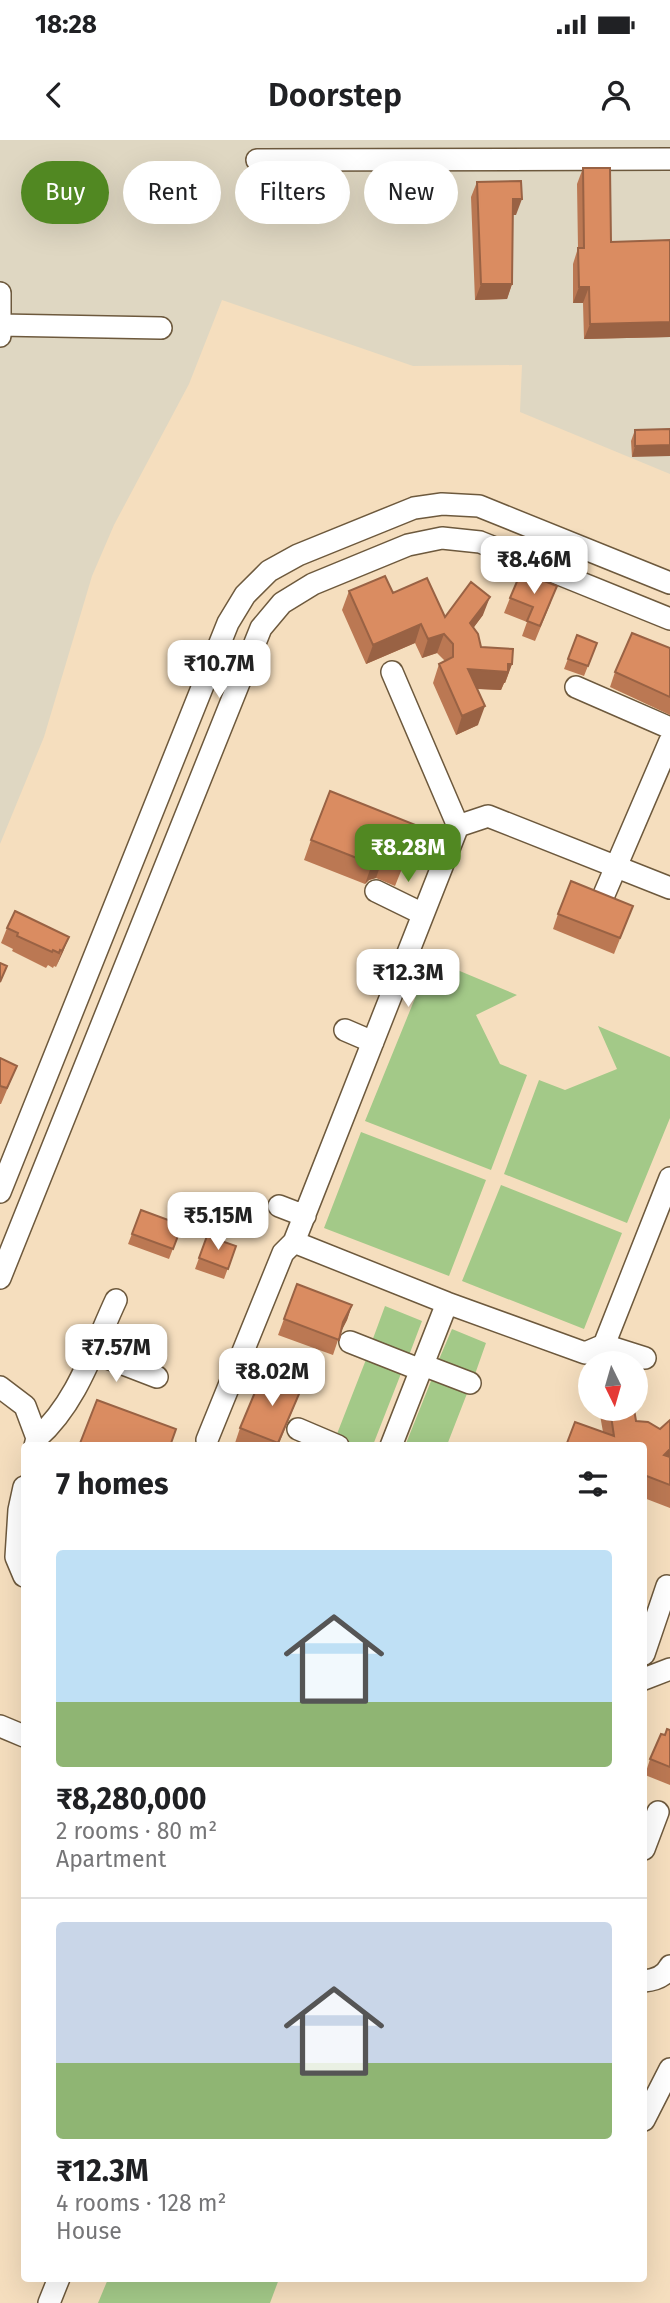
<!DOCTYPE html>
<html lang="en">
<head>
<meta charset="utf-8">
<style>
  :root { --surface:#fff; --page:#f2f2f2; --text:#202124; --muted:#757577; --line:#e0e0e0; --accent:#518822 }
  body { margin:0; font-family:"Fira Sans",sans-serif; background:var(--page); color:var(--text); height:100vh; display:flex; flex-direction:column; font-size:26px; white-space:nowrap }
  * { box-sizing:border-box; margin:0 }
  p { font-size:23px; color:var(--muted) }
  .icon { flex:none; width:38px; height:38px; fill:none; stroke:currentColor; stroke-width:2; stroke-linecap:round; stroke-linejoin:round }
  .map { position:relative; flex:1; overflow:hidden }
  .panel { position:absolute; left:21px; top:1302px; width:626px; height:840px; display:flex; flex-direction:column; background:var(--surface); border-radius:7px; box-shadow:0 7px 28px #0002 }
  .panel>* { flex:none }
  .guide { position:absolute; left:21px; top:21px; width:628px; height:63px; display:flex; gap:14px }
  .needle { width:46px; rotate:175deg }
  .buttons { position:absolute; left:578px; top:1211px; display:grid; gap:14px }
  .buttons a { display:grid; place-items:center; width:70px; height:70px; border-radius:50%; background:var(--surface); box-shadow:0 7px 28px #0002; font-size:35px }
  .price { position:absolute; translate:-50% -60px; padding:0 16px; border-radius:14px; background:#fff; color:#222; font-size:23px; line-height:46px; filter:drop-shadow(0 2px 4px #0008) }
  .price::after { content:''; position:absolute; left:50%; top:42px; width:21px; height:16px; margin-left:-10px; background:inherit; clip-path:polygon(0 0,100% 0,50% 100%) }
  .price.selected { background:var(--accent); color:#fff }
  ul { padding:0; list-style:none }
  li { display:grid; align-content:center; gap:14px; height:371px; padding:0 35px }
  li+li { border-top:2px solid var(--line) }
  li span { display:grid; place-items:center; height:217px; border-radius:7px; color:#555 }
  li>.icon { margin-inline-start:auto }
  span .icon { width:126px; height:126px; fill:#fffc; stroke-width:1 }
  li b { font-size:30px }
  h2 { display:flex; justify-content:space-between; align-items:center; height:84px; padding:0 35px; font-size:30px }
  .pill { padding:0 24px; border-radius:32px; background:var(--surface); box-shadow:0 7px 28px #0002; font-size:24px; line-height:63px }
  .pill.selected { background:var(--accent); color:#fff }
  .status { display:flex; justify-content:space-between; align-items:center; height:49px; padding:0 35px; background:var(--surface); direction:ltr }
  .status svg { height:19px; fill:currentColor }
  header { display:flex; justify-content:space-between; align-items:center; height:91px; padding:0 35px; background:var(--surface); font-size:32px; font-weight:600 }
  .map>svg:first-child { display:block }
  .industrial { fill:#dfd7c2 }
  .green { fill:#a3c988 }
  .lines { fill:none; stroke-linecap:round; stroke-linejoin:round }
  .minor-casing { stroke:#6d593d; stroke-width:24 }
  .minor { stroke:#fff; stroke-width:21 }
  .wall { fill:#bb7853 }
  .shaded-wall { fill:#996244 }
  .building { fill:#da8c61; stroke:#996244; stroke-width:2 }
</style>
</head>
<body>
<div class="status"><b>18:28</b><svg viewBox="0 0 49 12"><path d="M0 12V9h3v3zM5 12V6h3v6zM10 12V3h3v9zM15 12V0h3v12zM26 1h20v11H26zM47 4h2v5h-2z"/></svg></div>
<header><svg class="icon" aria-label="back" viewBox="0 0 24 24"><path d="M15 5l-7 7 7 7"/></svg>Doorstep<svg class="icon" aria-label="person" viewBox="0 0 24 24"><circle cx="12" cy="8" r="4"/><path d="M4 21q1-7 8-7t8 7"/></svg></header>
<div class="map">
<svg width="670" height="2163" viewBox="0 0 670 2163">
  <rect width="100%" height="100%" fill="#f5debe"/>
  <!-- industrial -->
  <path class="industrial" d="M0 0H670V334L520 272 522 225 413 226 222 160 189 244 114 385 92 436 44 597 0 704Z"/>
  <!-- green -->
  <path class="green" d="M431 819 517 855 476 875 500 924 527 935 491 1030 365 981Z
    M598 886 670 917V978L627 1083 504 1034 539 940 565 950 617 929Z
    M361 992 486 1040 449 1136 324 1088Z
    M501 1045 622 1093 584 1189 462 1141Z
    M385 1166 422 1181 408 1218 371 1204Z
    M452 1189 486 1203 474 1237 437 1224Z
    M367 1217 402 1231 373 1305H355L335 1299Z
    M433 1236 468 1251 447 1305 405 1306Z
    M108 2139V2138L279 2139 270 2163H98Z"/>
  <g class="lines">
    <!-- minor casing -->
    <g class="minor-casing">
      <path id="minor" d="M257 20 670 19
        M0 153V196
        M0 185 161 188
        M392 532 458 686
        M576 547 670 588
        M670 748 488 676 458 686 294 1102 447 1163 585 1213 604 1205 670 1038
        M376 751 423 774
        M603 757 670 601
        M345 890 373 902
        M0 1052 228 483 245 455 269 431 298 415 414 368 442 364 479 366 670 443
        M279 1066 305 1076
        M0 1138 261 488 282 463 313 444 408 405 442 398 480 402 670 479
        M350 1202 421 1230
        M604 1205 645 1218
        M92 1212 157 1237
        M423 1225 470 1243
        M0 1247 25 1266 37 1298 35 1306
        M298 1289 338 1306
        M37 1298C77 1263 94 1207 116 1160
        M207 1300 283 1113 294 1102
        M391 1306 447 1163
        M24 1347 19 1370 16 1417 24 1436
        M644 1514 667 1446
        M644 1539 670 1529
        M0 1586 24 1596
        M644 1709 658 1672
        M644 1841C655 1840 665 1837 670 1826
        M644 1980 670 1929
        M49 2163 59 2138"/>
    </g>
    <!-- minor -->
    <use href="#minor" class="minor"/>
  </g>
  <!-- wall -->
  <path class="wall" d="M583 28 611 102 670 100V197L584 199 583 163H573V124L578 108 577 44Z
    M477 42 516 75H513L512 144 507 159 475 160 471 57Z
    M670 289 632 317 631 301 635 290Z
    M349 451 393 453 445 477 483 475 473 488 481 507 512 524 505 543H504L501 550 477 549 478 585 456 595 433 543 439 524 445 521 437 513 422 518 415 503 366 524 342 470Z
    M510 458 551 462 535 501 522 496 527 482 504 473Z
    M577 495 597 503 584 536 564 529Z
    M670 508V575L610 547 615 532Z
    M311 700 411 706 395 746 376 738 369 740 365 744 304 720Z
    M633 766 614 814 553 789 558 774Z
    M7 788 69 797 56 827 54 826 53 828 48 825 46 828 12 811 13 809 1 803Z
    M0 918 17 926 1 964H0Z
    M141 1070 182 1085 169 1119 128 1104Z
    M207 1096 236 1106 224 1139 195 1129Z
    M297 1144 352 1165 347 1180 341 1191 333 1215 278 1195Z
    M305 1240 278 1306H240L235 1303 240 1288 284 1248Z
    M603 1269H634L636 1281 660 1289 670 1280V1368L644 1358V1306H566L575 1282 603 1292 600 1275Z
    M670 1590V1645L645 1635 650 1619 665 1595Z"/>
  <!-- shaded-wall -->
  <path class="shaded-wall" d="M513 59H522L516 75H508Z
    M481 144H512L507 159 475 160Z
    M579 147H589L583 163H573Z
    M670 182V197L584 199 590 184Z
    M670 305V316L632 317 635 306Z
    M490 457 483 475 463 502 470 483Z
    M421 484 415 503 366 524 373 505Z
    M444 494 437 513 422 518 428 499Z
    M508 524H512L505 543H504L501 550 461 548 468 529Z
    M485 566 478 585 456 595 462 576Z
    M383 718 376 738 369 740 365 744 372 724 377 720Z
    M69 797 63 812 56 827 62 811Z
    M352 1165 347 1180 338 1198 343 1182Z
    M670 1309V1323L664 1315Z"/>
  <!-- building -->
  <path class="building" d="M583 28H610L611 102 670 100V182L590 184 589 147H579L578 108H584Z
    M521 41 522 59H513L512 144H481L477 42Z
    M670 289V305L635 306V290Z
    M521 432 557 446 540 486 527 481 533 467 510 458Z
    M385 436 393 453 427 438 445 477 471 442 490 457 470 483 478 494 481 507 513 509 512 524H508V532L468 529 485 566 462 576 439 524 453 517V504L444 494 428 499 421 484 373 505 349 451Z
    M632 493 670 508V557L615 532Z
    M577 495 597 503 588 526 568 519Z
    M330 651 418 686 402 725 383 718 377 720 372 724 311 700Z
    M571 741 633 766 620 798 558 774Z
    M15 771 69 797 62 811 60 810 59 813 53 810 52 812 17 796 18 793 7 788Z
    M0 823 7 826 0 842Z
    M0 918 17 926 7 948 0 946Z
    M141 1070 182 1085 173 1109 132 1094Z
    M207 1096 236 1106 228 1129 199 1118Z
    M297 1144 352 1165 343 1182 339 1200 284 1179Z
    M290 1233 305 1240 278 1303 240 1288 261 1238 284 1248Z
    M97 1260 176 1289 170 1306H79Z
    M610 1269H634L636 1281 648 1282 660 1289 670 1280V1309L664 1315 670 1317V1345L644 1335V1322L646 1317 644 1314V1306H573L567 1303 575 1282 614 1296Z
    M667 1589 670 1590V1627L650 1619 661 1594 665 1595Z"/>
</svg>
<div class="buttons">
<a><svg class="needle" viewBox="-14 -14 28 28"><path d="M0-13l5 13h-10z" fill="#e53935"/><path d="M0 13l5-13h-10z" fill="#757577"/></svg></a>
</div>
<b class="price" style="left:534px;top:456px">₹8.46M</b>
<b class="price" style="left:219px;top:560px">₹10.7M</b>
<b class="price selected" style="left:408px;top:744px">₹8.28M</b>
<b class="price" style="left:408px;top:869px">₹12.3M</b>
<b class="price" style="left:218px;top:1112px">₹5.15M</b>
<b class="price" style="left:116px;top:1244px">₹7.57M</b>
<b class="price" style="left:272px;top:1268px">₹8.02M</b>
<div class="guide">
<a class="pill selected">Buy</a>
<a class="pill">Rent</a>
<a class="pill">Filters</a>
<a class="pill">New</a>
</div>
<section class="panel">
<h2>7 homes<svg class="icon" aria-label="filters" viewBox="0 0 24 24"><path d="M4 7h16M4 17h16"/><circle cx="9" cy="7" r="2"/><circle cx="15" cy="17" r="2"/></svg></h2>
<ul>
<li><span style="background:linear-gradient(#bfe0f5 70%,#8fb573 0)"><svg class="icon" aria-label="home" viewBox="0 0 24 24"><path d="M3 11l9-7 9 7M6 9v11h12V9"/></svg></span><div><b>₹8,280,000</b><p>2 rooms · 80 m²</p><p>Apartment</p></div></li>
<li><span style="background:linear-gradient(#c9d6e8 65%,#8fb573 0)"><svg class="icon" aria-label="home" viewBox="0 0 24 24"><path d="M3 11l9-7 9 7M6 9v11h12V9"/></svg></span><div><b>₹12.3M</b><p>4 rooms · 128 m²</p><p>House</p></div></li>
</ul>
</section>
</div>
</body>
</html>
